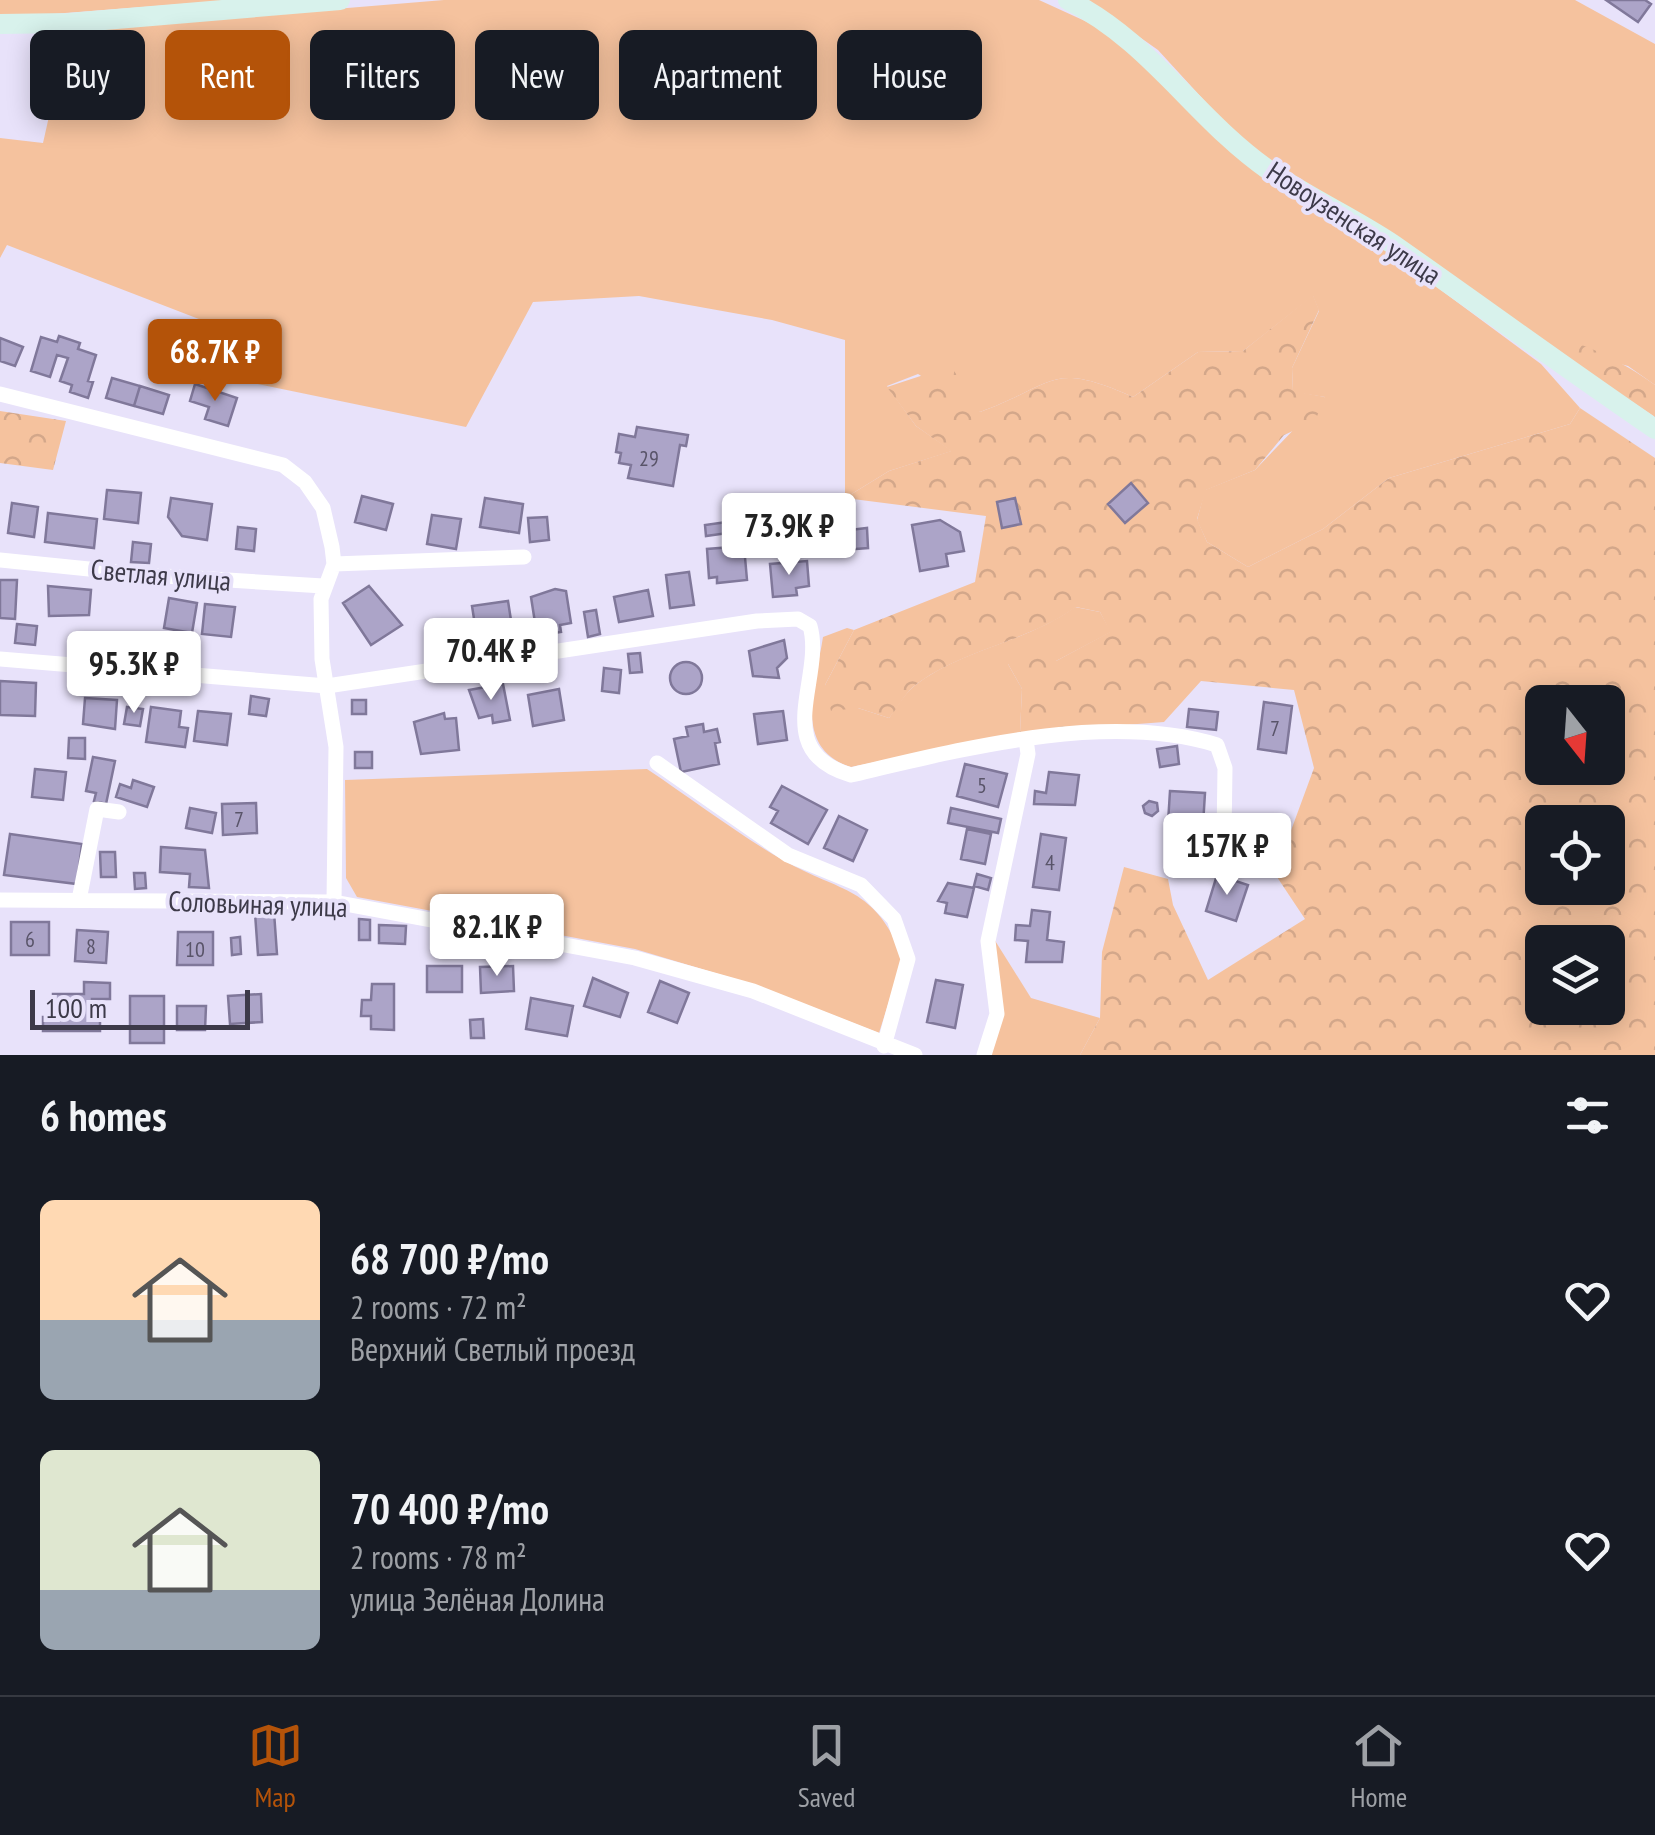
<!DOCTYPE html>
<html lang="en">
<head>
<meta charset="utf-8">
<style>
  :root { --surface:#171b24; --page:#20242c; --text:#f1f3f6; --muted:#9ea1a6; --line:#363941; --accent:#b45309 }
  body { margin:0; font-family:"PT Sans Narrow",sans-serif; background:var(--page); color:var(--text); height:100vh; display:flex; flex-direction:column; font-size:38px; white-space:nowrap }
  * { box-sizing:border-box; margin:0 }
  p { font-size:32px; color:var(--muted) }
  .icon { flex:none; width:55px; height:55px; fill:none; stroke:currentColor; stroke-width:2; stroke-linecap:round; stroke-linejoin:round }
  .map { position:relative; height:1055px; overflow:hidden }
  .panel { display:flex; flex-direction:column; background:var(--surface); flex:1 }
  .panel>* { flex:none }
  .hud { position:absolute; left:30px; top:30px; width:1000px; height:90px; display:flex; gap:20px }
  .needle { width:65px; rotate:163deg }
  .fabs { position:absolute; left:1525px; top:685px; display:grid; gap:20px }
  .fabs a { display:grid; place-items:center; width:100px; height:100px; border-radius:15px; background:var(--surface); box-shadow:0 5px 25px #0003; font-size:50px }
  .scale { position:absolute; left:30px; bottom:25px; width:220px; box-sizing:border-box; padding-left:10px; border:5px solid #3d3a49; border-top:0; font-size:28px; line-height:35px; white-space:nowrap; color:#3d3a49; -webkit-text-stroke:8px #e8e2fa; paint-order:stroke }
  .price { position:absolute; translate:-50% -85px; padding:0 22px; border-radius:10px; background:#fff; color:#222; font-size:32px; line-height:65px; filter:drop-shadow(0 2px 5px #0008) }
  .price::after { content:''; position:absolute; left:50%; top:60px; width:30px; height:22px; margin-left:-15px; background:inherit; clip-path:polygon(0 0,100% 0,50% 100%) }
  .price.on { background:var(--accent); color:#fff }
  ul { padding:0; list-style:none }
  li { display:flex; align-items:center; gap:30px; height:250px; padding:0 40px }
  li span { display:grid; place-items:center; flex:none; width:280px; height:200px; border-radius:15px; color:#555 }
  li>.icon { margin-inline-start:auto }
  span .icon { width:120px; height:120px; fill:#fffc; stroke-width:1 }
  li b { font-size:42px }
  h2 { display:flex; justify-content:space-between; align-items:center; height:120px; padding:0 40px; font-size:42px }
  .tag { padding:0 35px; border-radius:15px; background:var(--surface); box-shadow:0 5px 25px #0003; font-size:35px; line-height:90px }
  .tag.on { background:var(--accent); color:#fff }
  .tabs { display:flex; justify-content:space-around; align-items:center; height:140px; border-top:2px solid var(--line); background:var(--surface); font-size:28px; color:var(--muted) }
  .tabs a { display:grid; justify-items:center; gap:5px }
  .tabs .on { color:var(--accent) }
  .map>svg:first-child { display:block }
  .grass { fill:#f5c29e }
  .forest { fill:url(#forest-crowns); fill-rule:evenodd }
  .building { fill:#aca4c8; stroke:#80789a; stroke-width:2.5 }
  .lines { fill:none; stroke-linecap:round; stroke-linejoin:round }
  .minor { stroke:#fff; stroke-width:15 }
  .secondary { stroke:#d8f2ec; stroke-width:20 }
  .labels { text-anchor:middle; stroke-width:8; stroke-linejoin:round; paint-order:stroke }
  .number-label { font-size:22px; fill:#595469 }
  .street-label { font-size:28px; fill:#3d3a49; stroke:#e8e2fa }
</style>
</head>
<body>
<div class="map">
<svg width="1655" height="1055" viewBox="0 0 1655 1055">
  <defs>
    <pattern id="forest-crowns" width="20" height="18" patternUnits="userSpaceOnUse" patternTransform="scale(2.5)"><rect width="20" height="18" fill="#f5c29e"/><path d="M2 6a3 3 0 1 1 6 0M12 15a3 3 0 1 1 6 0" fill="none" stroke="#d3a78a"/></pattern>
  </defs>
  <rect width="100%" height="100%" fill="#e8e2fa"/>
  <!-- grass -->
  <path class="grass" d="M0 0H234L26 16 0 14Z
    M444 0H1039L1109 32 1388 251 1541 364 1580 408 1570 424 1389 478 1323 529 1248 567 1207 542 1197 520 1205 490 1255 470 1325 397 1293 392 1292 368 1319 311 1313 296 1243 351 1198 352 1133 397C1049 359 1055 385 980 412L918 374 887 386 916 426 952 451 889 471 845 498V340L772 320 639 296 533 302 466 427 190 370 204 321 7 245 0 258V138L43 143 61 63V32Z
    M1087 0H1575L1655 44V385L1628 366 1546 345 1275 166 1223 121 1158 50Z
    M1075 607 1100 612 1111 632 1056 661 1008 664 1022 689 1020 733 851 767C791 748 816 683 823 637L847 628 854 630 825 685 858 708 889 718C896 708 904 695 913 687 961 649 1026 643 1075 607Z
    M647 769C692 799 736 833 783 860 843 894 873 885 903 957L879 1033 755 985 635 949 357 897 346 878 345 780Z
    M994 939 1031 998 1100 1018 1080 1055H990Z"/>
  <!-- forest -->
  <path class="forest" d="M1313 295 1319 310 1292 368 1293 391 1325 397 1315 421 1284 435 1255 470 1206 490 1197 519 1207 542 1248 567 1323 529 1389 478 1570 424 1580 408 1655 458V1055H1080L1100 1018 1102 952 1124 867 1168 879 1173 905 1208 980 1305 919 1275 874 1314 768 1294 690 1201 681 1164 722 1020 733 1022 689 1008 664 1019 650 1056 661 1110 632 1100 612 1076 607C1026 643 961 649 913 687 904 695 897 709 889 718L858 708 831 711 825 685 854 630 975 582 986 516 845 498 889 471 951 451 916 426 887 387 951 366 980 412C1055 385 1049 359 1133 397L1198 352 1243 351ZM1542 702H1608V768H1542ZM1542 822H1608V888H1542ZM1542 942H1608V1008H1542Z
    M1544 334C1583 342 1622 361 1655 385V417L1546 345Z
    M0 411 66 421 53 470 0 463Z"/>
  <!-- building -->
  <path class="building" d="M1606 0H1645L1651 4 1638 22Z
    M59 336 80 343 78 349 96 355 88 381 93 382 88 398 70 392 72 385 60 381 68 358 57 355 50 377 31 371 41 337 57 342Z
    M0 338 23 347 15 366 0 361Z
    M112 378 140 386 134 406 106 398Z
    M195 384 237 398 228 426 205 419 209 407 190 401Z
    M140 386 169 395 163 414 134 406Z
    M637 427 688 435 686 446 680 445 673 486 628 478 631 465 619 463 621 453 616 452 619 434 635 437Z
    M1131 483 1148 503 1125 523 1108 504Z
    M107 490 141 493 138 523 104 519Z
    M362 496 393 504 386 530 355 522Z
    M171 498 212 504 207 540 182 536 168 517Z
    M485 498 523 504 519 533 480 527Z
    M1015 498 1021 524 1002 528 997 502Z
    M12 503 38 507 34 537 8 533Z
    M48 513 97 519 94 548 45 542Z
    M432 515 461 519 456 549 427 544Z
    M547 517 549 540 530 542 528 518Z
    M940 520 960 532 964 551 946 554 948 566 920 571 912 525Z
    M727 522 728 533 706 536 705 525Z
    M238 527 256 529 254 551 236 549Z
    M867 528 868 548 843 550 841 531Z
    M133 542 151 544 149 563 131 562Z
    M744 546 747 580 717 583V577L709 578 707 549Z
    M807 561 809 586 796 588 797 595 773 597 770 564Z
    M689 572 694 605 670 608 666 575Z
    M0 580H17L15 619 0 618Z
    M48 586 91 590 89 615 49 616Z
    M369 586 402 625 371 645 343 603Z
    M555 589 566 591 571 623 560 625 561 632 546 634 545 627 536 629 531 597Z
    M648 590 653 616 619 622 614 597Z
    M169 598 197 603 192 633 164 628Z
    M508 601 513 633 477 638 472 606Z
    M205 604 235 607 231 637 202 634Z
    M596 610 600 634 588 637 584 612Z
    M17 624 37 626 35 645 15 643Z
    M143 638 153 639 152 654 141 653Z
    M784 640 787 658 777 668 779 678 753 676 749 651Z
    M640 653 642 672 630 673 628 654Z
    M670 678a16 16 0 1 1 32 0a16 16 0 1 1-32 0Z
    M604 668 621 670 619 693 602 691Z
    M0 681 36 683 35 716 0 715Z
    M503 684 510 720 493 723 492 715 479 718 469 690Z
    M559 689 564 720 533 726 528 695Z
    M251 696 269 699 266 716 249 714Z
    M85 698 117 700 115 729 83 724Z
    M352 700H366V714H352Z
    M1264 702 1292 706 1286 753 1258 749Z
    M127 707 143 709 140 726 124 724Z
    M151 707 181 711 179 727 188 728 185 747 146 742Z
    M1189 709 1218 712 1216 730 1187 727Z
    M198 711 231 714 227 745 194 741Z
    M783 711 787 740 758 744 754 714Z
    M444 713 445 719 456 718 459 750 421 754 414 722Z
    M703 724 704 732 717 729 720 742 715 743 719 764 681 772 674 739 688 736 686 727Z
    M69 738H85V759L68 758Z
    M1177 746 1179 764 1160 767 1157 749Z
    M355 752H372V768H355Z
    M93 757 115 761 106 804 94 801 96 793 86 791Z
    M965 764 1007 774 998 807 957 796Z
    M35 769 66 772 63 800 32 797Z
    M1049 772 1079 775 1075 805 1034 804 1035 791 1046 793Z
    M133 780 154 787 147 807 116 797 120 784 131 788Z
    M782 786 827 810 808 844 771 823 778 811 770 807Z
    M1170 791 1205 793 1203 825 1168 823Z
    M1149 801 1157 803 1158 811 1152 816 1145 813 1143 806Z
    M256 803 257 833 223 835 222 804Z
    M190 808 216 813 212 833 186 828Z
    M951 808 1001 819 998 833 948 823Z
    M839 816 867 830 853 861 824 848Z
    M967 829 991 834 985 864 961 859Z
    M10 834 82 844 77 884 4 875Z
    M1041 834 1066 838 1059 890 1033 887Z
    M161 847 205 850 209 888 189 887 190 874 160 872Z
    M100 852H115L116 877H101Z
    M134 873H145L146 888 135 889Z
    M977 874 991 878 988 890 974 886Z
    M1217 875 1248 885 1236 921 1206 911Z
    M948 883 974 888 967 917 945 913 947 903 938 901Z
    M1032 910 1050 912 1047 940 1064 942 1062 962H1026L1028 941 1015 940 1016 925 1030 926Z
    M274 912 277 954 258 955 255 913Z
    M359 919 370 920V940H359Z
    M11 922H49V955H11Z
    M379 925 406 926 405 944 379 943Z
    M77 930 108 932 106 963 75 961Z
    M178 932H213V965H177Z
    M240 937 241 954 232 955 231 938Z
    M427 966H462V992H427Z
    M513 966 514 991 481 993 480 967Z
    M593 978 628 993 620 1017 584 1006Z
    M936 980 963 985 955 1028 927 1022Z
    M660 981 689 993 677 1023 648 1012Z
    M84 982 110 983V999H92V1013L100 1014V1031H43V1017H53V994H84Z
    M372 984H394V1030L371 1029V1016H361L362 1000H371Z
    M261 994 262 1022 230 1024 228 996Z
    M130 996H164V1043H130Z
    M531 998 573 1006 567 1036 526 1029Z
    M177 1006H206L205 1030H177Z
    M483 1019 484 1038H471L470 1020Z"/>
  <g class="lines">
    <!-- minor -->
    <path class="minor" d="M0 394 283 465 305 482 323 508 332 547 334 564 321 599 322 659 336 747 334 902
      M0 560 148 575 323 586
      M334 564 524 557
      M0 659 327 686 757 621 798 619 810 626C825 678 768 751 851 775 962 749 1106 711 1217 745L1225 768 1224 838
      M657 763 788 855 861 885 894 919 908 959 884 1046
      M0 900 334 902 635 958 753 991 915 1055
      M79 900 97 809 119 812
      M984 1055 997 1014 988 941 1028 754 1026 739"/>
    <!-- secondary -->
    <path class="secondary" d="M1068 0C1151 41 1196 120 1270 171 1309 198 1354 218 1394 245 1481 306 1567 369 1655 429
      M0 24 69 23 340 0"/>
  </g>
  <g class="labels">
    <!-- number labels -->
    <g class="number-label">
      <text x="649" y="466">29</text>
      <text x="1275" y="736">7</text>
      <text x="982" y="793">5</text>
      <text x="239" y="827">7</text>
      <text x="1050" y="870">4</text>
      <text x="30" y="947">6</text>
      <text x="91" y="954">8</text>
      <text x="195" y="957">10</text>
    </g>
    <!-- street labels -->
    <g class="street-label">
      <text transform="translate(1354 223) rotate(33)" y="10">Новоузенская улица</text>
      <text transform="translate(161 575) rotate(5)" y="10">Светлая улица</text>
      <text transform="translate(258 904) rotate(2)" y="10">Соловьиная улица</text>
    </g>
  </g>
</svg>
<div class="fabs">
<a><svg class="needle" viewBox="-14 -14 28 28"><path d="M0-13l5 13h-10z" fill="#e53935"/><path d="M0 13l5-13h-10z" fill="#9ea1a6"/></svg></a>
<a><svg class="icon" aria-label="locate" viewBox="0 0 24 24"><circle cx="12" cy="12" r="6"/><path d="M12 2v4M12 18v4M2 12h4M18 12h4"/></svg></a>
<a><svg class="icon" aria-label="layers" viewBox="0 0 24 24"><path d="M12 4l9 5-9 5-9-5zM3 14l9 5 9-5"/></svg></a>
</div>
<div class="scale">100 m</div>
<b class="price on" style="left:215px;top:404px">68.7K ₽</b>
<b class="price" style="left:789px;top:578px">73.9K ₽</b>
<b class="price" style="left:491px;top:703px">70.4K ₽</b>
<b class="price" style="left:134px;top:716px">95.3K ₽</b>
<b class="price" style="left:1227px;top:898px">157K ₽</b>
<b class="price" style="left:497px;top:979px">82.1K ₽</b>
<div class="hud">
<a class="tag">Buy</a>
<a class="tag on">Rent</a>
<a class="tag">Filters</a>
<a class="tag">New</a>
<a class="tag">Apartment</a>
<a class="tag">House</a>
</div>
</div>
<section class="panel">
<h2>6 homes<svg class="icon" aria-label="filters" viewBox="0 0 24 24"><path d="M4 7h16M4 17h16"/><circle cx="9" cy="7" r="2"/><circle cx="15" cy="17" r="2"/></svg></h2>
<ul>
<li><span style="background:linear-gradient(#ffd9b3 60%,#9aa5b1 0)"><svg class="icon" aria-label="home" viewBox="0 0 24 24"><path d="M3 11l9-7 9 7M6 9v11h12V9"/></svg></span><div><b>68 700 ₽/mo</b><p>2 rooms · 72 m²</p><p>Верхний Светлый проезд</p></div><svg class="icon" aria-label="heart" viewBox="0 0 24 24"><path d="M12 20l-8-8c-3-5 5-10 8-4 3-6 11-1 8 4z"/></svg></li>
<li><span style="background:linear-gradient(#dfe7d0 70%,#9aa5b1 0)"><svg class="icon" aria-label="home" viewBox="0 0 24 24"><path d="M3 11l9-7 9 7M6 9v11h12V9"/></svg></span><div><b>70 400 ₽/mo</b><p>2 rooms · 78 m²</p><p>улица Зелёная Долина</p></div><svg class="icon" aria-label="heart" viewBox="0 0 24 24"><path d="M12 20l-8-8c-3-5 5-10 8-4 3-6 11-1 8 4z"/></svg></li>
</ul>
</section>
<nav class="tabs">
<a class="on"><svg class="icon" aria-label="map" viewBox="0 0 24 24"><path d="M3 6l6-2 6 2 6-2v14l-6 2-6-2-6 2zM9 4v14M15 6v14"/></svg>Map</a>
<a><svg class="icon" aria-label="saved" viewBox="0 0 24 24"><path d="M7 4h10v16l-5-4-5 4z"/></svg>Saved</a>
<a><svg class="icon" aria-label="home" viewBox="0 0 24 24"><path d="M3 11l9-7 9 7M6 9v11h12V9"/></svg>Home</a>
</nav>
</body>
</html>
